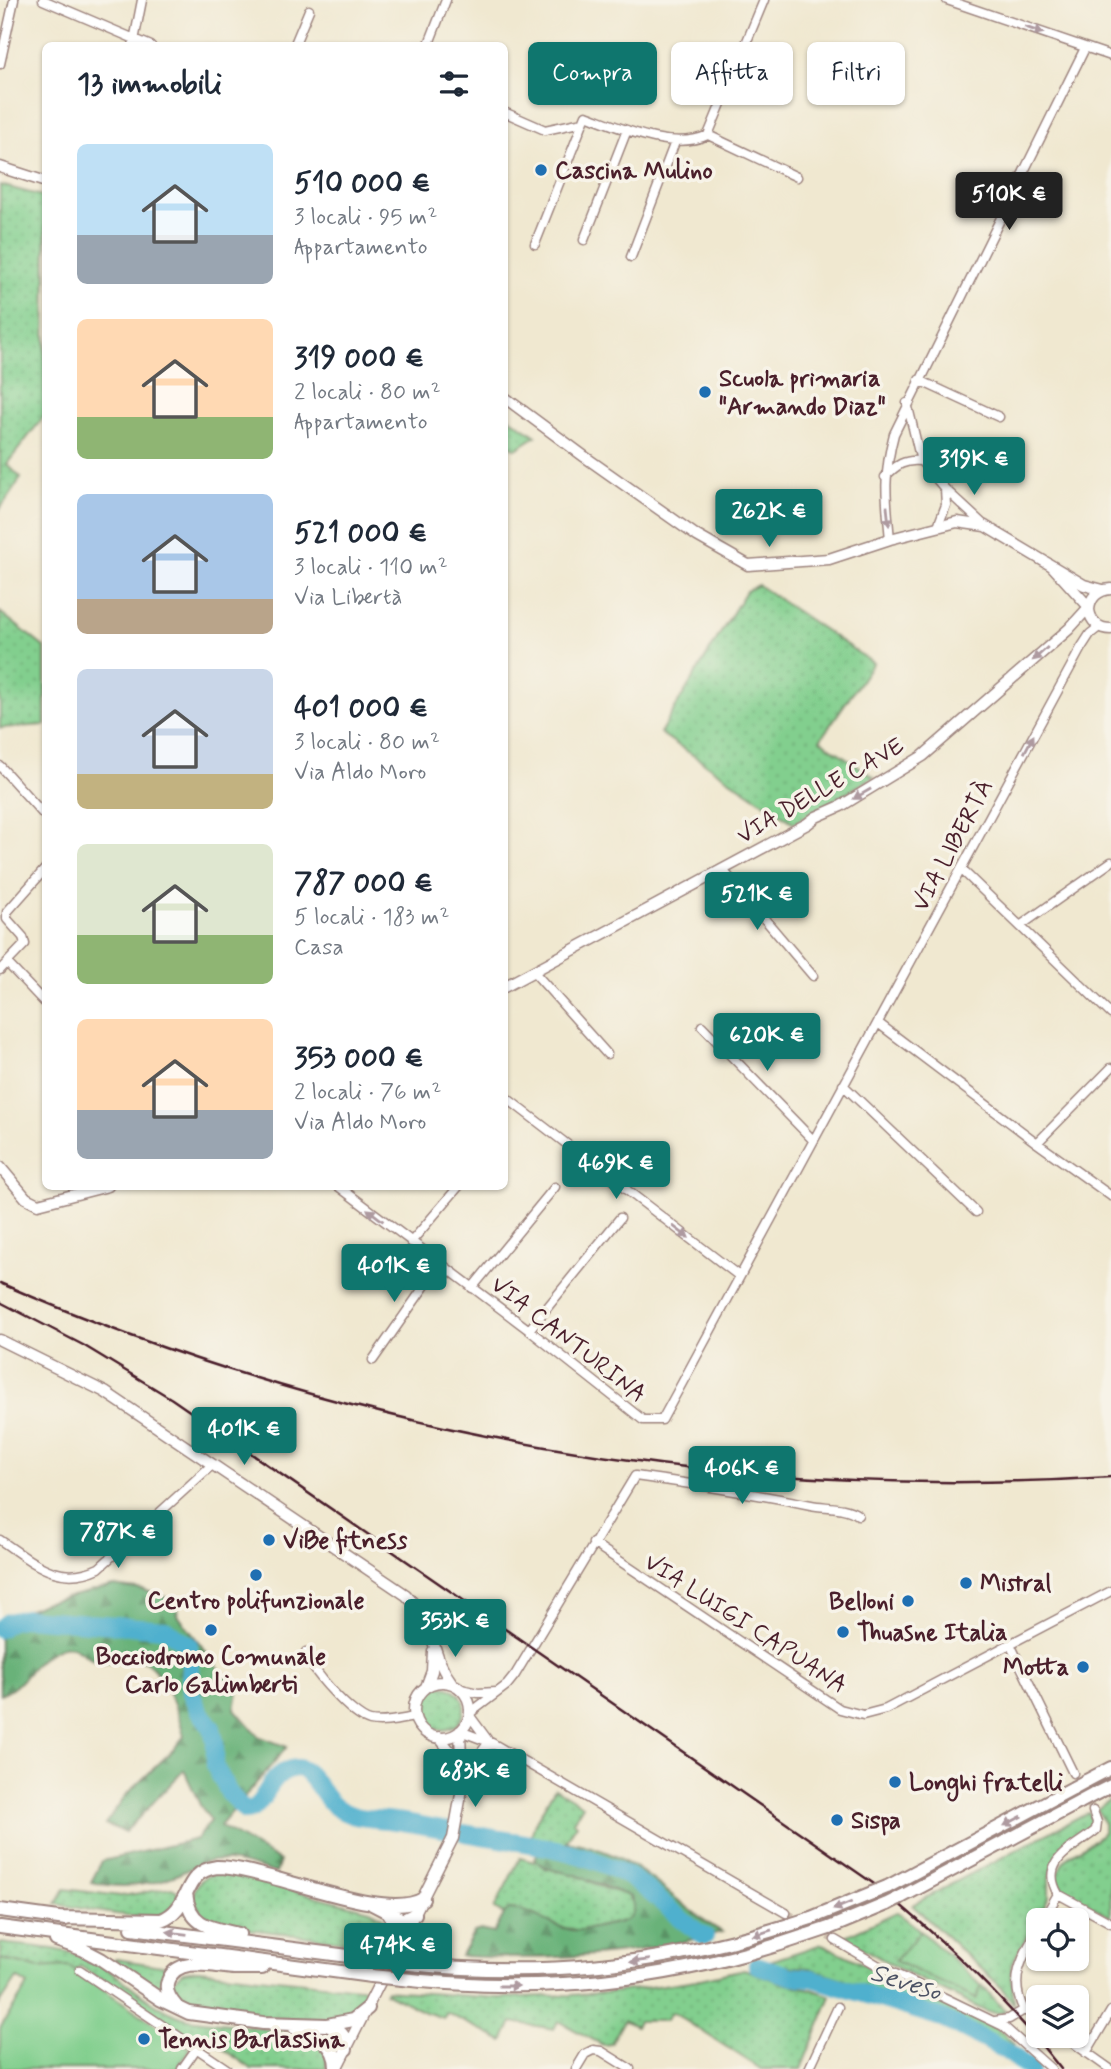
<!DOCTYPE html>
<html lang="it">
<head>
<meta charset="utf-8">
<style>
  :root { --surface:#fff; --page:#f6f6f7; --text:#1f2937; --muted:#747a83; --accent:#0f766e }
  body { margin:0; font-family:Mynerve,sans-serif; background:var(--page); color:var(--text); height:100vh; display:flex; flex-direction:column; font-size:26px; white-space:nowrap }
  * { box-sizing:border-box; margin:0 }
  p { font-size:23px; color:var(--muted) }
  .icon { flex:none; width:38px; height:38px; fill:none; stroke:currentColor; stroke-width:2; stroke-linecap:round; stroke-linejoin:round }
  .map { position:relative; flex:1; overflow:hidden }
  .drawer { position:absolute; left:42px; top:42px; width:466px; height:1148px; display:flex; flex-direction:column; background:var(--surface); border-radius:10px; box-shadow:0 2px 5px #0004 }
  .drawer>* { flex:none }
  .hud { position:absolute; left:528px; top:42px; width:476px; height:63px; display:flex; gap:14px }
  .buttons { position:absolute; left:1026px; top:1908px; display:grid; gap:14px }
  .buttons a { display:grid; place-items:center; width:63px; height:63px; border-radius:10px; background:var(--surface); box-shadow:0 2px 5px #0004; font-size:35px }
  .price { position:absolute; translate:-50% -60px; padding:0 16px; border-radius:7px; background:var(--accent); color:#fff; font-size:23px; line-height:46px; filter:drop-shadow(0 2px 4px #0008) }
  .price::after { content:''; position:absolute; left:50%; top:42px; width:21px; height:16px; margin-left:-10px; background:inherit; clip-path:polygon(0 0,100% 0,50% 100%) }
  .price.current { background:#222; color:#fff }
  ul { padding:0; list-style:none }
  li { display:flex; align-items:center; gap:21px; height:175px; padding:0 35px }
  li span { display:grid; place-items:center; flex:none; width:196px; height:140px; border-radius:10px; color:#555 }
  li>.icon { margin-inline-start:auto }
  span .icon { width:84px; height:84px; fill:#fffc; stroke-width:1 }
  li b { font-size:30px }
  h2 { display:flex; justify-content:space-between; align-items:center; height:84px; padding:0 35px; font-size:30px }
  .tag { padding:0 24px; border-radius:10px; background:var(--surface); box-shadow:0 2px 5px #0004; font-size:24px; line-height:63px }
  .tag.current { background:var(--accent); color:#fff }
  .map>svg:first-child { display:block }
  .grass { fill:url(#grass-dots); stroke:#66775c; stroke-width:2 }
  .forest { fill:url(#forest-firs); stroke:#5a6852; stroke-width:2 }
  .park { fill:#82cf8e; stroke:#66775c; stroke-width:2 }
  .lines { fill:none; stroke-linecap:round; stroke-linejoin:round }
  .river { stroke:#4fb0ce; stroke-width:18 }
  .minor-tunnel { stroke:#cfc0af; stroke-width:8; stroke-dasharray:8 4; stroke-linecap:butt }
  .minor-casing { stroke:#9d847e; stroke-width:11 }
  .tertiary-casing { stroke:#9d847e; stroke-width:13 }
  .trunk-casing { stroke:#9d847e; stroke-width:16 }
  .minor { stroke:#fff; stroke-width:8 }
  .tertiary { stroke:#fff; stroke-width:10 }
  .trunk { stroke:#fff; stroke-width:12 }
  .rail { stroke:#4a1f2b; stroke-width:2.5 }
  .trunk-bridge-casing { stroke:#9d847e; stroke-width:16; stroke-linecap:butt }
  .trunk-bridge { stroke:#fff; stroke-width:12 }
  .oneway { fill:#ae9aa0 }
  .poi-dot { fill:#1f6fb2; stroke:#f7f3e8; stroke-width:2.5 }
  .labels { text-anchor:middle; stroke-width:7; stroke-linejoin:round; paint-order:stroke }
  .poi-label { font-size:24px; font-weight:bold; fill:#4a1f2b; stroke:#f7f3e8; text-anchor:start }
  .street-label { font-size:24px; fill:#4a1f2b; stroke:#f7f3e8 }
  .water-label { font-size:26px; font-style:italic; fill:#4c5264; stroke:#f7f3e8 }
</style>
</head>
<body>
<div class="map">
<svg width="1111" height="2069" viewBox="0 0 1111 2069">
  <defs>
    <pattern id="grass-dots" width="8" height="8" patternUnits="userSpaceOnUse" patternTransform="scale(1.75)"><rect width="8" height="8" fill="#82cf8e"/><path d="M2 2h.1M6 6h.1" fill="none" stroke="#72b17b" stroke-width="1.8" stroke-linecap="round"/></pattern>
    <pattern id="forest-firs" width="22" height="20" patternUnits="userSpaceOnUse" patternTransform="scale(1.75)"><rect width="22" height="20" fill="#69b279"/><path d="M5 1l3.5 6h-7zM16 11l3.5 6h-7z" fill="#589063"/></pattern>
  </defs>
  <rect width="100%" height="100%" fill="#f7f3e8"/>
  <filter id="ink" filterUnits="userSpaceOnUse"><feTurbulence type="fractalNoise" baseFrequency=".0143" numOctaves="2"/><feDisplacementMap in="SourceGraphic" scale="14" xChannelSelector="R" yChannelSelector="G"/><feConvolveMatrix kernelMatrix="1 2 1 2 8 2 1 2 1" color-interpolation-filters="sRGB"/></filter>
  <filter id="wash" filterUnits="userSpaceOnUse"><feTurbulence type="fractalNoise" baseFrequency=".00686" numOctaves="4" result="noise"/><feDisplacementMap in="SourceGraphic" scale="28" xChannelSelector="R" yChannelSelector="G"/><feGaussianBlur stdDeviation="1.57" result="paint"/><feColorMatrix in="noise" values="0 0 0 0 0 0 0 0 0 0 0 0 0 0 0 0 0 1.4 0 .05"/><feComposite in="paint" operator="in"/></filter>
  <g filter="url(#wash)">
    <rect width="100%" height="100%" fill="#f0e8d0"/>
    <!-- grass -->
    <path class="grass" d="M0 185 46 197 45 415 7 464 21 478 0 509Z
      M504 414 536 436 516 449 504 442Z
      M758 585 873 663 820 740 874 777 794 823 660 733 746 591Z
      M0 612 45 648V725L0 728Z
      M420 1708a22 22 0 1 1 44 0a22 22 0 1 1-44 0Z
      M555 1788 583 1805 573 1821 577 1824 562 1847 530 1840 535 1823Z
      M1111 1799V1836L1109 1838 1111 1917 1063 1890 1057 1878C1064 1846 1085 1853 1103 1832V1822L1097 1809Z
      M1086 1813H1090L1092 1827 1063 1849 1054 1862 1049 1878V1897L1011 1965 1014 2004 999 1985 912 1905Z
      M520 1858 534 1862 535 1859 545 1868 576 1875 606 1889 628 1895 634 1905 632 1915 625 1921 581 1931 560 1927 516 1909 504 1914 494 1909Z
      M216 1873 227 1874 370 1910C388 1919 395 1929 388 1948L384 1950 342 1941 217 1925 202 1917 193 1901C194 1885 201 1877 216 1873Z
      M172 1888 177 1891C179 1901 170 1913 160 1915 134 1920 83 1908 56 1904L65 1889 121 1896Z
      M897 1912 921 1931 896 1961 975 1998 982 1986 1006 2011 1000 2013 987 2012 903 1971 843 1937Z
      M0 1943C29 1947 62 1947 89 1959 123 1974 154 2012 189 2019 217 2024 308 2029 323 2049 328 2054 327 2062 326 2069H252L203 2035 193 2037 184 2035 80 1966 76 1971 69 1966 39 1968 0 1959Z
      M822 1944 989 2024 1004 2034 1014 2044 1012 2047 937 2012 880 1991 809 1968 782 1966 767 1962Z
      M116 1959 168 1967 162 1995 112 1961Z
      M744 1969 786 1984 811 1989 831 1996 801 2069H761L672 2012 665 2021H638L635 2026 624 2020 611 2044 603 2045 558 2021 554 2029 512 2022 503 2041 447 2013 444 2018 425 2012 385 1992 386 1990 498 1998 571 1995 617 1992 696 1980Z
      M198 1970 368 1989C361 2000 356 2010 342 2015 320 2024 198 2015 178 2001L171 1987 172 1982 183 1972Z"/>
    <!-- forest -->
    <path class="forest" d="M113 1586 144 1590 179 1602 177 1614 238 1693 235 1709 258 1736 287 1747 220 1826 280 1861 276 1873C257 1868 232 1858 212 1861 199 1863 188 1870 176 1875 148 1887 121 1889 91 1882L102 1861 196 1839 211 1821 200 1805 184 1770 125 1832 105 1824 126 1795 173 1750 184 1736C179 1716 161 1657 133 1659 120 1660 110 1666 96 1661 77 1654 76 1639 53 1651 31 1661 24 1687 0 1695V1623L43 1603Z
      M566 1841C582 1844 598 1848 613 1855 652 1873 684 1910 722 1932L714 1934 707 1930 613 1862 594 1854 562 1847Z
      M544 1852C581 1860 616 1870 646 1894 663 1908 678 1925 695 1939 620 1958 538 1960 461 1956L474 1932 481 1930 494 1933 504 1914 509 1909C530 1908 548 1925 567 1929 583 1933 596 1926 612 1924 625 1921 633 1920 634 1905L631 1897 576 1875 545 1868 535 1859 537 1854Z"/>
    <!-- park -->
    <path class="park" d="M921 1931 982 1986 976 1999 895 1961Z
      M0 1959 39 1968 69 1966 190 2048 177 2069H0V2028L28 1985 17 1978 0 2004Z"/>
    <g class="lines">
      <!-- river -->
      <path class="river" d="M0 1629 8 1622 26 1618 165 1629 189 1645 191 1693 198 1709 212 1728 215 1742V1766L229 1793 245 1811C266 1810 266 1771 296 1768 312 1767 322 1799 337 1808 355 1820 374 1818 395 1821 413 1823 430 1827 448 1830
        M464 1833C519 1843 581 1847 629 1877 657 1894 677 1920 705 1936
        M757 1965 790 1976 812 1978 938 2017 1003 2049 1031 2069"/>
    </g>
  </g>
  <g filter="url(#ink)">
    <g class="lines">
      <!-- minor-tunnel -->
      <path class="minor-tunnel" d="M1078 1782 1093 1811
        M786 1913 835 1940"/>
      <!-- minor casing -->
      <g class="minor-casing">
        <path id="minor" d="M43 0 151 46
          M947 0 1111 56
          M133 46 142 0
          M294 46 309 10
          M428 46 446 0
          M0 64 14 0
          M504 112 545 130 583 122
          M708 135 797 177
          M584 240 627 130
          M535 244 586 115C621 128 672 152 708 135L764 0
          M631 257 675 142
          M919 380 999 417
          M907 403 921 461 945 489 985 526
          M885 477C896 465 905 459 921 461
          M938 526 946 505 945 489
          M890 539C886 498 883 475 894 434L1085 48
          M0 766 46 817
          M961 869 1111 1014
          M723 870 813 976
          M1020 926 1111 862
          M8 964 46 1004
          M0 970 25 944 23 937 7 919V912L46 868
          M533 971 607 1054
          M878 1023 1037 1143 1111 1196
          M702 1026 813 1140
          M843 1085 976 1212
          M504 1096 739 1276
          M1037 1143 1111 1068
          M338 1186 529 1330 643 1420H662L1081 648 1090 634 1099 627
          M411 1242 459 1186
          M472 1288 555 1187
          M529 1330 620 1218
          M373 1360 440 1264
          M0 1540C33 1562 58 1587 99 1568L213 1464
          M593 1543 840 1709 863 1715 886 1709 1111 1591
          M1010 1644 1073 1773
          M306 1652C309 1669 353 1717 370 1721 384 1724 402 1719 415 1717
          M461 1689 478 1693 496 1692
          M470 1713 507 1685 515 1675 635 1476C694 1484 752 1493 811 1505 826 1508 845 1506 858 1515
          M470 1716 487 1739
          M460 1731 492 1743 786 1913
          M463 1787 473 1763 486 1746 492 1745
          M1058 1894C1038 1860 1076 1847 1096 1830L1097 1822 1093 1811
          M1043 1920 1058 1894 1111 1923
          M835 1940 879 1966 1003 2026 1051 2069
          M80 1970 227 2069
          M1024 2010C1008 1979 1023 1956 1038 1929
          M995 2021 1009 2019 1024 2010 1038 2017
          M1062 2035 1110 2069
          M1086 2053 1111 2011
          M182 2069 196 2049
          M576 2069 585 2054 593 2050 601 2051 630 2069
          M809 2069 838 2007"/>
      </g>
      <!-- tertiary casing -->
      <g class="tertiary-casing">
        <path id="tertiary" d="M0 167 46 182
          M504 397 585 457 697 536 748 565 829 559 890 539 957 522 985 526 1084 585 1103 590
          M1111 589C1098 590 1090 597 1089 610 1091 622 1099 629 1111 629
          M504 987 807 824 816 817 841 806 923 756 1069 629 1089 607 1052 566
          M0 1167 26 1198 38 1204 108 1186
          M0 1340 105 1392 406 1595C413 1603 422 1611 426 1621 435 1643 437 1664 452 1683
          M414 1710a28 28 0 1 1 56 0a28 28 0 1 1-56 0Z
          M426 1687 432 1671 433 1651
          M439 1737 460 1764
          M336 2069 453 1838 462 1789 460 1731"/>
      </g>
      <!-- trunk casing -->
      <g class="trunk-casing">
        <path id="trunk" d="M1086 1781 1111 1768
          M1093 1795 1111 1786
          M887 1887 1073 1788
          M186 1893C189 1927 212 1928 239 1934
          M901 1897 1080 1802
          M372 1904 403 1920 415 1914
          M0 1910 66 1919
          M390 1915 400 1932V1944
          M58 1918 161 1920C193 1908 180 1872 217 1867 266 1867 383 1923 423 1899
          M811 1918 872 1893
          M0 1927 371 1976
          M132 1928 379 1960
          M829 1928 887 1904
          M56 1940 82 1949 101 1959 160 1999 189 2013 263 2023 327 2025 353 2020 368 2008
          M400 1963C539 1978 656 1967 789 1925
          M392 1978C539 1995 668 1983 808 1935
          M176 2006C170 1999 164 1990 168 1981 177 1955 215 1967 234 1968 243 1968 253 1968 262 1968
          M327 2025C339 2030 347 2035 346 2049
          M295 2028C316 2034 337 2043 336 2069"/>
      </g>
      <!-- minor -->
      <use href="#minor" class="minor"/>
      <!-- tertiary -->
      <use href="#tertiary" class="tertiary"/>
      <!-- trunk -->
      <use href="#trunk" class="trunk"/>
      <!-- rail -->
      <path class="rail" d="M0 1283C349 1436 731 1502 1111 1477
        M0 1302 83 1345 172 1399 880 1888C947 1943 1008 2001 1061 2069"/>
      <!-- trunk-bridge casing -->
      <g class="trunk-bridge-casing">
        <path id="trunk-bridge" d="M1073 1788 1086 1781
          M1080 1802 1093 1795
          M872 1893 887 1887
          M887 1904 901 1897
          M789 1925 811 1918
          M808 1935 829 1928
          M379 1960 400 1963
          M371 1976 392 1978"/>
      </g>
      <!-- trunk-bridge -->
      <use href="#trunk-bridge" class="trunk-bridge"/>
    </g>
    <!-- one-way arrows -->
    <defs><path id="oneway-solid" d="M-6-.8H1V-3.2L6.5 0L1 3.2V.8H-6Z" transform="scale(1.75)"/></defs>
    <g class="oneway">
      <use href="#oneway-solid" transform="translate(1034 30) rotate(19)"/>
      <use href="#oneway-solid" transform="translate(888 516) rotate(84)"/>
      <use href="#oneway-solid" transform="translate(1040 654) rotate(138)"/>
      <use href="#oneway-solid" transform="translate(1029 744) rotate(-62)"/>
      <use href="#oneway-solid" transform="translate(862 794) rotate(150)"/>
      <use href="#oneway-solid" transform="translate(375 1215) rotate(-143)"/>
      <use href="#oneway-solid" transform="translate(681 1232) rotate(37)"/>
      <use href="#oneway-solid" transform="translate(1013 1821) rotate(152)"/>
      <use href="#oneway-solid" transform="translate(842 1906) rotate(158)"/>
      <use href="#oneway-solid" transform="translate(177 1933) rotate(-173)"/>
      <use href="#oneway-solid" transform="translate(762 1933) rotate(163)"/>
      <use href="#oneway-solid" transform="translate(640 1961) rotate(172)"/>
      <use href="#oneway-solid" transform="translate(509 1986)"/>
    </g>
  </g>
  <!-- markers -->
  <g class="poi-dot">
    <circle cx="541" cy="170" r="7"/>
    <circle cx="705" cy="392" r="7"/>
    <circle cx="269" cy="1540" r="7"/>
    <circle cx="256" cy="1575" r="7"/>
    <circle cx="966" cy="1583" r="7"/>
    <circle cx="908" cy="1601" r="7"/>
    <circle cx="211" cy="1630" r="7"/>
    <circle cx="843" cy="1632" r="7"/>
    <circle cx="1083" cy="1667" r="7"/>
    <circle cx="895" cy="1782" r="7"/>
    <circle cx="837" cy="1820" r="7"/>
    <circle cx="144" cy="2039" r="7"/>
  </g>
  <g class="labels">
    <!-- poi labels -->
    <g class="poi-label">
      <text x="555" y="178">Cascina Mulino</text>
      <text x="719" y="386">Scuola primaria<tspan x="719" dy="28">"Armando Diaz"</tspan></text>
      <text x="283" y="1548">ViBe fitness</text>
      <text x="980" y="1591">Mistral</text>
      <text x="256" y="1608" text-anchor="middle">Centro polifunzionale</text>
      <text x="894" y="1609" text-anchor="end">Belloni</text>
      <text x="857" y="1640">Thuasne Italia</text>
      <text x="211" y="1664" text-anchor="middle">Bocciodromo Comunale<tspan x="211" dy="28">Carlo Galimberti</tspan></text>
      <text x="1069" y="1675" text-anchor="end">Motta</text>
      <text x="909" y="1790">Longhi fratelli</text>
      <text x="851" y="1828">Sispa</text>
      <text x="158" y="2047">Tennis Barlassina</text>
    </g>
    <!-- street labels -->
    <g class="street-label">
      <text transform="translate(820 790) rotate(-30)" y="8">VIA DELLE CAVE</text>
      <text transform="translate(952 845) rotate(-62)" y="8">VIA LIBERTÀ</text>
      <text transform="translate(569 1339) rotate(38)" y="8">VIA CANTURINA</text>
      <text transform="translate(746 1623) rotate(33)" y="8">VIA LUIGI CAPUANA</text>
    </g>
    <!-- water labels -->
    <g class="water-label">
      <text transform="translate(906 1981) rotate(17)" y="9">Seveso</text>
    </g>
  </g>
</svg>
<div class="buttons">
<a><svg class="icon" aria-label="locate" viewBox="0 0 24 24"><circle cx="12" cy="12" r="6"/><path d="M12 2v4M12 18v4M2 12h4M18 12h4"/></svg></a>
<a><svg class="icon" aria-label="layers" viewBox="0 0 24 24"><path d="M12 4l9 5-9 5-9-5zM3 14l9 5 9-5"/></svg></a>
</div>
<b class="price current" style="left:1009px;top:232px">510K €</b>
<b class="price" style="left:974px;top:497px">319K €</b>
<b class="price" style="left:769px;top:549px">262K €</b>
<b class="price" style="left:757px;top:932px">521K €</b>
<b class="price" style="left:767px;top:1073px">620K €</b>
<b class="price" style="left:616px;top:1201px">469K €</b>
<b class="price" style="left:394px;top:1304px">401K €</b>
<b class="price" style="left:244px;top:1467px">401K €</b>
<b class="price" style="left:742px;top:1506px">406K €</b>
<b class="price" style="left:118px;top:1570px">787K €</b>
<b class="price" style="left:455px;top:1659px">353K €</b>
<b class="price" style="left:475px;top:1809px">683K €</b>
<b class="price" style="left:398px;top:1983px">474K €</b>
<div class="hud">
<a class="tag current">Compra</a>
<a class="tag">Affitta</a>
<a class="tag">Filtri</a>
</div>
<section class="drawer">
<h2>13 immobili<svg class="icon" aria-label="filters" viewBox="0 0 24 24"><path d="M4 7h16M4 17h16"/><circle cx="9" cy="7" r="2"/><circle cx="15" cy="17" r="2"/></svg></h2>
<ul>
<li><span style="background:linear-gradient(#bfe0f5 65%,#9aa5b1 0)"><svg class="icon" aria-label="home" viewBox="0 0 24 24"><path d="M3 11l9-7 9 7M6 9v11h12V9"/></svg></span><div><b>510 000 €</b><p>3 locali · 95 m²</p><p>Appartamento</p></div></li>
<li><span style="background:linear-gradient(#ffd9b3 70%,#8fb573 0)"><svg class="icon" aria-label="home" viewBox="0 0 24 24"><path d="M3 11l9-7 9 7M6 9v11h12V9"/></svg></span><div><b>319 000 €</b><p>2 locali · 80 m²</p><p>Appartamento</p></div></li>
<li><span style="background:linear-gradient(#a9c7e8 75%,#b9a48a 0)"><svg class="icon" aria-label="home" viewBox="0 0 24 24"><path d="M3 11l9-7 9 7M6 9v11h12V9"/></svg></span><div><b>521 000 €</b><p>3 locali · 110 m²</p><p>Via Libertà</p></div></li>
<li><span style="background:linear-gradient(#c9d6e8 75%,#c2b280 0)"><svg class="icon" aria-label="home" viewBox="0 0 24 24"><path d="M3 11l9-7 9 7M6 9v11h12V9"/></svg></span><div><b>401 000 €</b><p>3 locali · 80 m²</p><p>Via Aldo Moro</p></div></li>
<li><span style="background:linear-gradient(#dfe7d0 65%,#8fb573 0)"><svg class="icon" aria-label="home" viewBox="0 0 24 24"><path d="M3 11l9-7 9 7M6 9v11h12V9"/></svg></span><div><b>787 000 €</b><p>5 locali · 183 m²</p><p>Casa</p></div></li>
<li><span style="background:linear-gradient(#ffd9b3 65%,#9aa5b1 0)"><svg class="icon" aria-label="home" viewBox="0 0 24 24"><path d="M3 11l9-7 9 7M6 9v11h12V9"/></svg></span><div><b>353 000 €</b><p>2 locali · 76 m²</p><p>Via Aldo Moro</p></div></li>
</ul>
</section>
</div>
</body>
</html>
